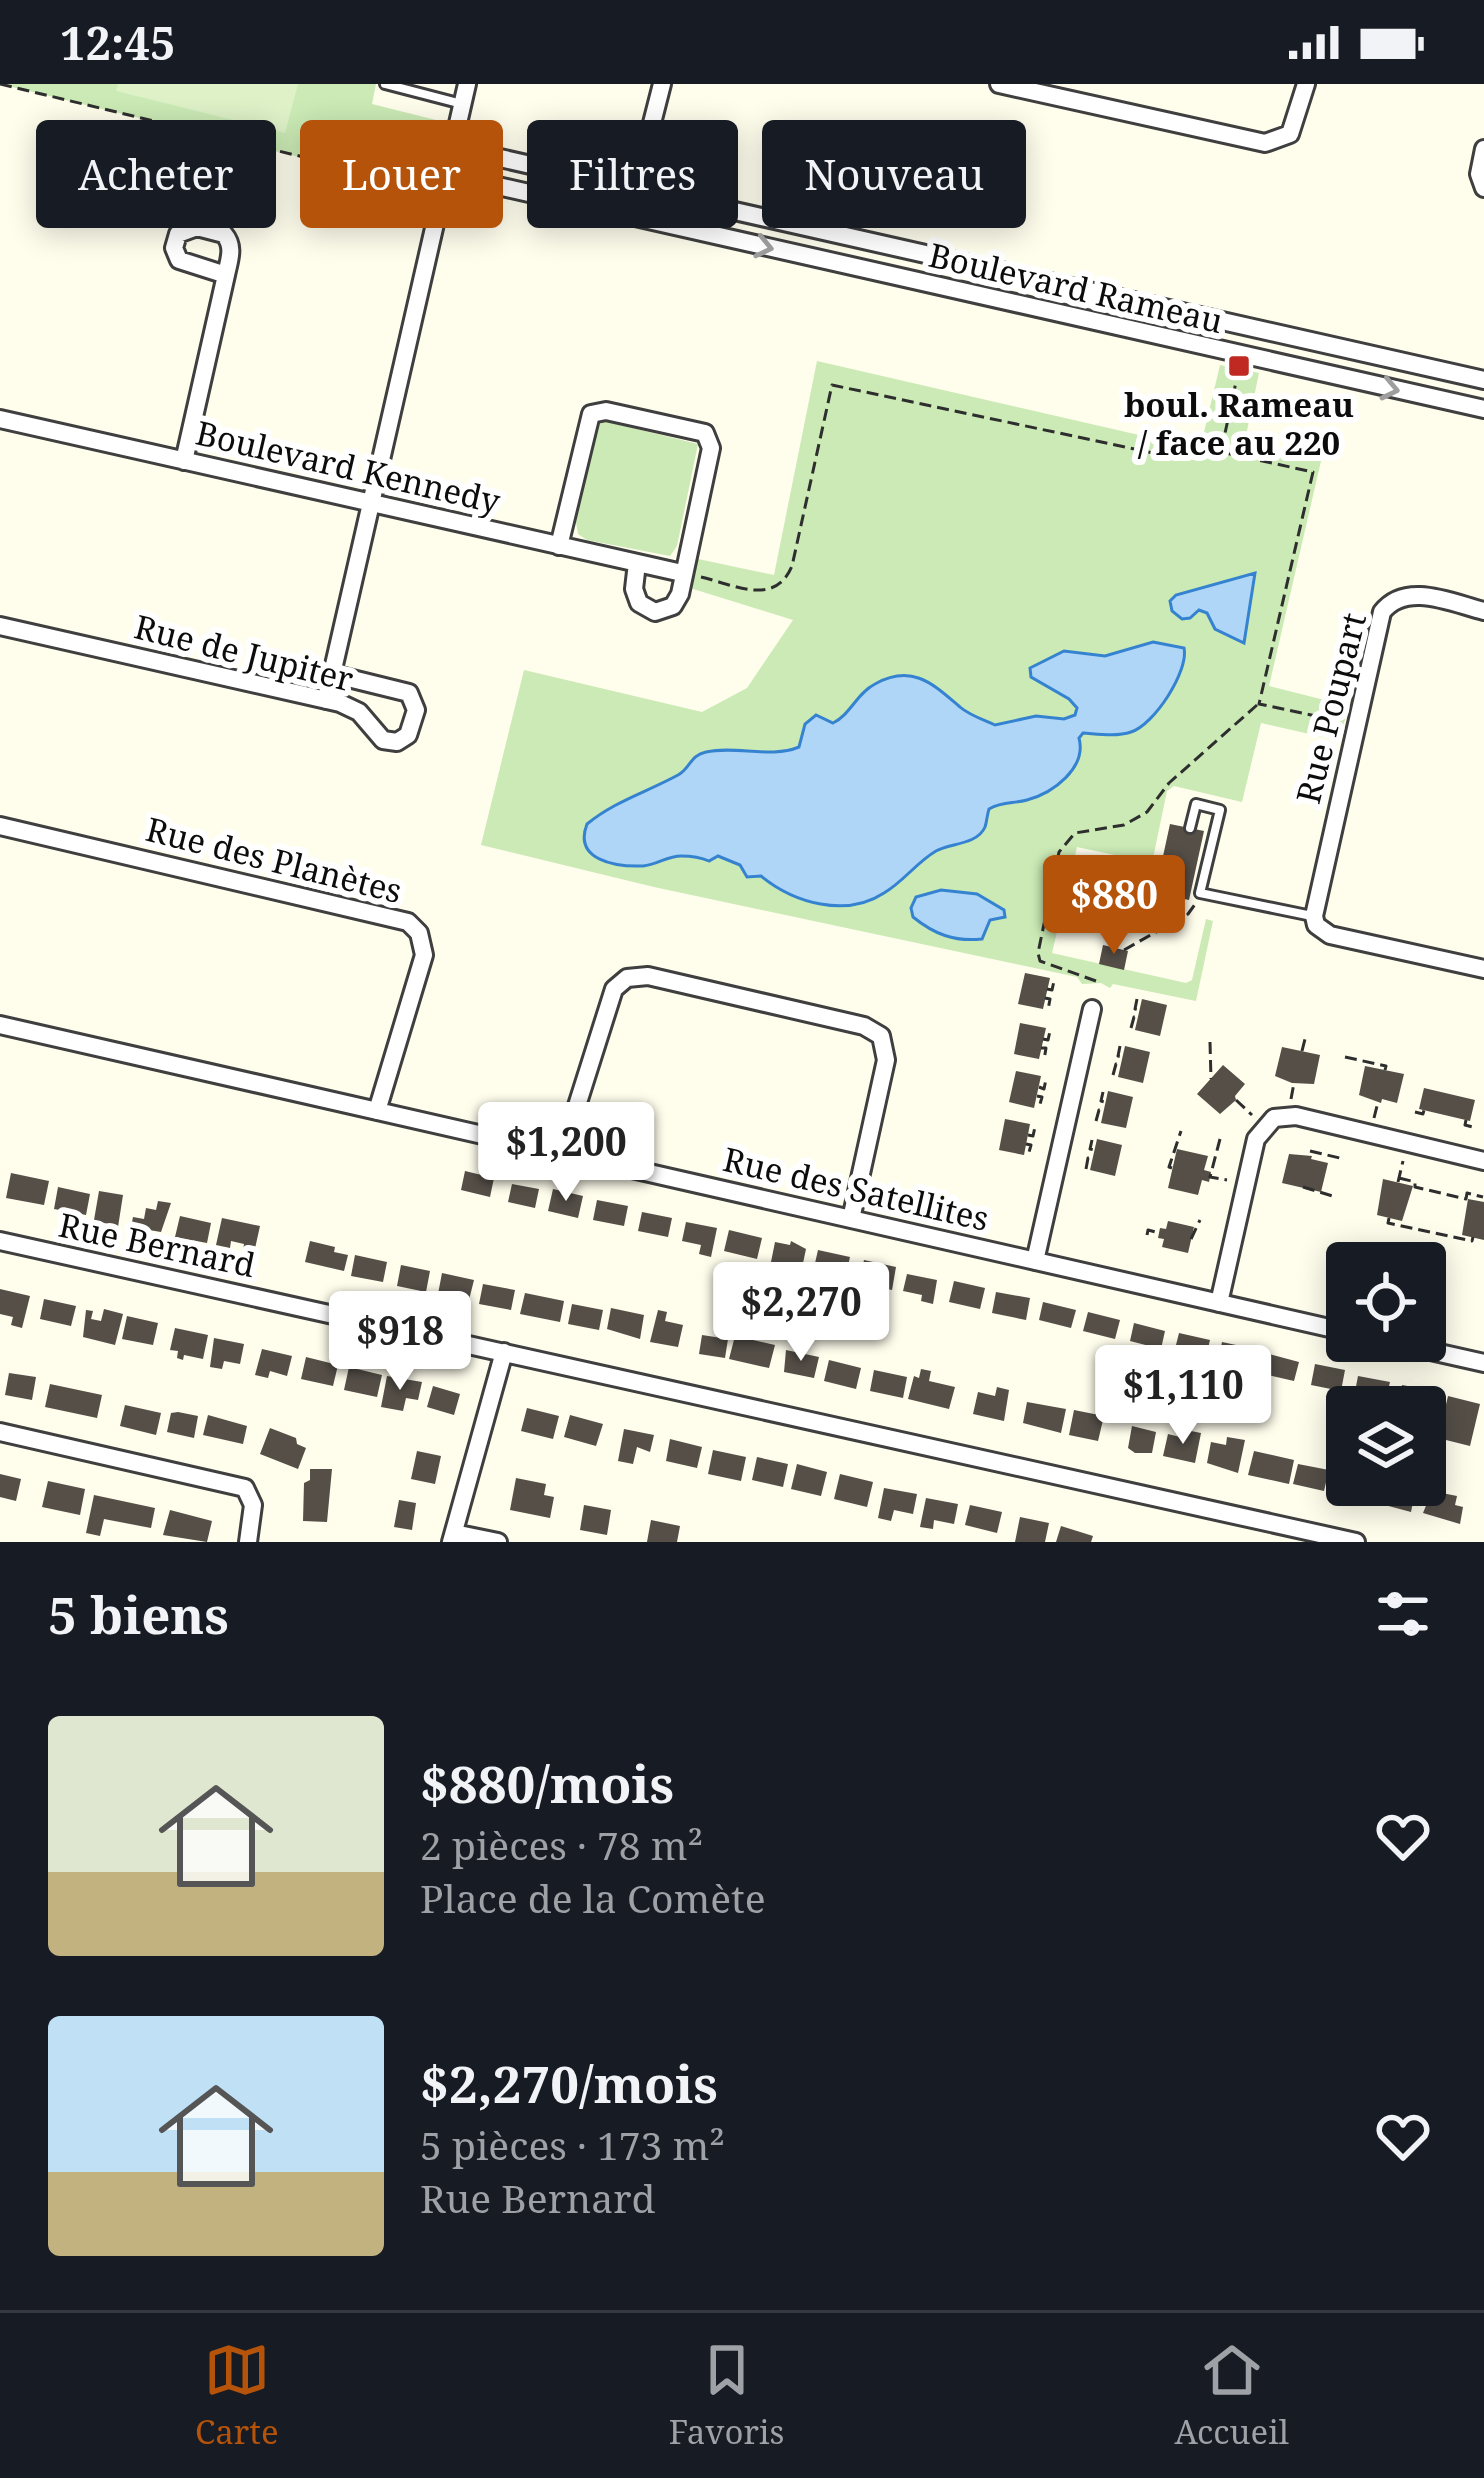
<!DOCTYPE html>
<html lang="fr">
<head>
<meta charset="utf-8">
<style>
  :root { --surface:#171b24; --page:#242831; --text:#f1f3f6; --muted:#9ea1a6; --line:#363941; --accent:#b45309 }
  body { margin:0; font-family:"Noto Serif",serif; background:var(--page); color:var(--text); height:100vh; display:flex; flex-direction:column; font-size:45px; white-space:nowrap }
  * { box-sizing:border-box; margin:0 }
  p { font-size:39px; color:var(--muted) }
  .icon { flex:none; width:66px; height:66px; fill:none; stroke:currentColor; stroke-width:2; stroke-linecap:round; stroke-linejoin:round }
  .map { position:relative; height:1458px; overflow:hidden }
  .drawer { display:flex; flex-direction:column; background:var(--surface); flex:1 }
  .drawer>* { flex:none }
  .banner { position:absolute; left:36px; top:36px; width:1413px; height:108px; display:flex; gap:24px }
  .tools { position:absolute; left:1326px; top:1158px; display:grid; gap:24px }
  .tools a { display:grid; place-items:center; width:120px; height:120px; border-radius:12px; background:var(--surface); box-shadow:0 6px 30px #0003; font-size:60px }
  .price { position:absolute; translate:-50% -102px; padding:0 27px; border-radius:12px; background:#fff; color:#222; font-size:39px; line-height:78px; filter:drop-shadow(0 3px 6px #0008) }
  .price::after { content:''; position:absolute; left:50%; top:72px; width:36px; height:27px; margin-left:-18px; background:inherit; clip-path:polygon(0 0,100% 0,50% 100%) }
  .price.on { background:var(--accent); color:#fff }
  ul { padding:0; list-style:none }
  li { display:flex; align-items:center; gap:36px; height:300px; padding:0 48px }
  li span { display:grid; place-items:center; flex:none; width:336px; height:240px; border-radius:12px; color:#555 }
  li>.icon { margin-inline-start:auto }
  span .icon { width:144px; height:144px; fill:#fffc; stroke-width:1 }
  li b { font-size:51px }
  h2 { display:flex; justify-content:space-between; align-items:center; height:144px; padding:0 48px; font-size:51px }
  .tag { padding:0 42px; border-radius:12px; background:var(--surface); box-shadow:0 6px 30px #0003; font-size:42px; line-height:108px }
  .tag.on { background:var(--accent); color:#fff }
  .status { display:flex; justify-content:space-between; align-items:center; height:84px; padding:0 60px; background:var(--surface); direction:ltr }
  .status svg { height:33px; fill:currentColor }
  .tabs { display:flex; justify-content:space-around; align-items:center; height:168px; border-top:3px solid var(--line); background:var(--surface); font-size:33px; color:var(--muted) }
  .tabs a { display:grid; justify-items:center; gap:6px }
  .tabs .on { color:var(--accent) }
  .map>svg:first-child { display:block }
  .green { fill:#cbeab5 }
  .pitch { fill:#def1c7 }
  .water { fill:#afd6f7; stroke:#3583d0; stroke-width:3 }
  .building { fill:#554f48 }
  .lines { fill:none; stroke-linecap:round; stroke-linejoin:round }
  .service-casing { stroke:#3f3f3f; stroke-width:14 }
  .minor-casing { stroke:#3f3f3f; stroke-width:22 }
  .path { stroke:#2e2e2e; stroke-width:3; stroke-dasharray:12 6; stroke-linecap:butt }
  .service { stroke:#fff; stroke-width:8 }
  .minor { stroke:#fff; stroke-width:16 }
  .oneway { stroke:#9e9e9e }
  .poi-dot { fill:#bf2921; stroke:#fff; stroke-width:4.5 }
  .labels { text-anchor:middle; stroke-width:12; stroke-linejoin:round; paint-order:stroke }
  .street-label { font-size:33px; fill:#0c0c0c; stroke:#fff }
  .poi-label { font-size:33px; font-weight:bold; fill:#0c0c0c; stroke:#fff }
</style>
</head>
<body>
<div class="status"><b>12:45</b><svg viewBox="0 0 49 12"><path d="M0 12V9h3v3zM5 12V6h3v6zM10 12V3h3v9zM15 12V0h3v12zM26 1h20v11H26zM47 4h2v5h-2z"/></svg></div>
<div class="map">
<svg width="1484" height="1458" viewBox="0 0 1484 1458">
  <rect width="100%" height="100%" fill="#fffdec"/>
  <!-- green -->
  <path class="green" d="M0 0H376L372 20 440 37 422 103Z
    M817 277 1200 365 1220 281 1259 289 1244 361 1321 377 1269 602 1348 622 1340 657 1261 639 1242 718 1174 702 1167 707 1152 779 1077 763 1052 869 1186 899 1192 896 1206 835 1213 837 1196 917 1113 900 1110 904 1101 899 1082 900 1077 893 654 803 481 761 524 586 702 628 747 604 793 536 690 504 698 475 774 491Z
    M604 337 698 360 677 462 670 472 587 456 578 450 576 438 597 342Z"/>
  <!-- pitch -->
  <path class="pitch" d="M118 0H298L285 49 116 7Z"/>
  <!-- water -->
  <path class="water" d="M1255 489 1244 559 1215 545 1207 529 1199 526 1190 534 1182 535 1172 527 1170 517 1176 511Z
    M1153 558 1184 564C1189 587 1154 641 1131 648 1116 653 1098 650 1083 649L1079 654C1087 684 1053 709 1027 716 1013 720 1003 717 989 725 987 731 987 737 985 743 977 761 950 759 936 767 917 778 903 798 884 809 846 834 794 819 761 792L747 793 740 781 718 772 709 777C700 773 691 772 681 772 667 772 657 781 643 782 615 783 573 776 587 740 615 717 647 708 678 691 690 685 690 671 706 668 736 661 770 675 799 663L805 640 816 631 833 639C850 631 857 609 875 600 913 579 934 601 960 623 969 631 984 636 995 641L1036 632 1064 635 1075 631 1077 624 1069 615 1031 593 1030 584 1064 567 1105 572Z
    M941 806 977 810 1004 826 1005 833 990 836 982 855C954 858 934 850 913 833L911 824 916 813Z"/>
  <!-- building -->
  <path class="building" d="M1170 740 1204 747 1189 816 1155 809Z
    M1103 861 1128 867 1124 886 1099 880Z
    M1025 889 1050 894 1043 925 1018 920Z
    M1142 915 1167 921 1160 952 1135 946Z
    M1020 939 1046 944 1039 975 1014 970Z
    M1125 962 1150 968 1143 999 1118 993Z
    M1282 963 1320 971 1314 1000 1292 999 1275 992Z
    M1223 981 1245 1000 1235 1012 1236 1016 1220 1030 1197 1010Z
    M1365 982 1404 990 1397 1019 1382 1015 1381 1019 1359 1011Z
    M1016 987 1041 992 1034 1024 1009 1018Z
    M1424 1004 1475 1016 1470 1037 1419 1025Z
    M1108 1007 1133 1013 1126 1044 1101 1039Z
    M1005 1035 1030 1040 1024 1071 999 1066Z
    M1097 1055 1122 1061 1115 1092 1090 1086Z
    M1177 1065 1208 1072 1204 1086 1211 1088 1209 1098 1202 1096 1198 1111 1168 1104Z
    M1289 1070 1312 1072 1311 1075 1328 1079 1321 1108 1282 1099Z
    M465 1087 494 1094 490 1113 461 1106Z
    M11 1089 49 1097 44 1121 6 1114Z
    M1383 1095 1413 1102 1402 1137 1377 1131Z
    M512 1100 539 1105 535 1124 508 1118Z
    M58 1103 90 1110 86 1131 54 1125Z
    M553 1105 583 1112 578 1134 548 1127Z
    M99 1107 123 1111 118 1143 94 1136Z
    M1468 1115 1484 1118V1156L1462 1151Z
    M597 1116 628 1122 624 1142 593 1136Z
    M158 1117 171 1119 161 1148 131 1143 133 1133 144 1135 146 1124 156 1126Z
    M642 1128 672 1134 668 1153 638 1147Z
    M180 1132 211 1139 207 1159 175 1153Z
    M222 1134 260 1142 254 1169 243 1167 244 1160 231 1157 230 1164 216 1161Z
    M1168 1137 1194 1143 1188 1169 1162 1163 1164 1155 1158 1154 1160 1144 1166 1145Z
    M686 1138 717 1144 711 1173 699 1170 701 1161 682 1157Z
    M729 1146 762 1154 757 1175 724 1167Z
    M310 1157 335 1163 334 1168 348 1171 344 1187 305 1178Z
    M791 1157 806 1165 802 1184 771 1178 775 1158 790 1161Z
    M818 1166 850 1173 845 1195 813 1188Z
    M355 1171 387 1178 383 1198 351 1192Z
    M864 1176 896 1183 892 1206 859 1199Z
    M401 1181 430 1187 426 1208 397 1202Z
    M442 1189 474 1196 469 1216 438 1210Z
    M907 1190 937 1196 933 1220 921 1217 922 1211 903 1207Z
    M954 1197 985 1204 980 1225 949 1218Z
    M483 1200 515 1206 511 1226 479 1220Z
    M0 1205 30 1212 22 1244 11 1241 13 1233 0 1230Z
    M996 1208 1030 1214 1026 1236 992 1229Z
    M525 1209 564 1217 560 1238 520 1230Z
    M44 1215 76 1222 71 1242 40 1235Z
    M1043 1218 1076 1226 1071 1244 1039 1236Z
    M572 1220 603 1226 599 1246 568 1240Z
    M611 1224 644 1231 640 1255 607 1245Z
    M104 1225 123 1230 115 1261 83 1253 86 1226 93 1227 91 1235 101 1237Z
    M658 1226 667 1228 665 1237 683 1241 678 1263 650 1258Z
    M1088 1228 1120 1236 1115 1255 1083 1247Z
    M127 1232 158 1239 153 1261 122 1255Z
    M1134 1239 1165 1247 1161 1265 1130 1257Z
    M175 1244 208 1251 203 1275 184 1271 183 1276 177 1274 178 1267 170 1266Z
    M1179 1249 1210 1256 1203 1285 1192 1283 1194 1274 1174 1269Z
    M702 1251 728 1255 725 1274 699 1270Z
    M735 1252 775 1261 769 1284 729 1275Z
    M214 1254 244 1260 240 1280 224 1277 222 1285 210 1283Z
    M1222 1258 1255 1265 1250 1286 1218 1278Z
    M262 1265 292 1272 287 1292 270 1287 268 1294 255 1291Z
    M786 1266 819 1273 814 1294 784 1288Z
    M1269 1270 1299 1278 1294 1297 1264 1290Z
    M306 1273 338 1281 333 1302 301 1295Z
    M829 1276 861 1284 856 1305 824 1297Z
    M1315 1280 1345 1286 1341 1307 1311 1301Z
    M349 1283 382 1291 377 1313 344 1306Z
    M921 1285 931 1287 929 1297 955 1303 949 1325 908 1315 914 1292 919 1294Z
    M874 1286 907 1293 903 1314 870 1307Z
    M9 1289 36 1293 32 1316 5 1311Z
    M387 1292 422 1298 418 1316 406 1314 403 1327 381 1323Z
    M1358 1292 1390 1298 1385 1319 1354 1313Z
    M50 1300 102 1311 97 1334 45 1323Z
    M1402 1301 1435 1307 1427 1346 1425 1323H1398Z
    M433 1302 460 1310 454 1331 427 1323Z
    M997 1303 1009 1306 1004 1337 973 1330 978 1308 995 1312Z
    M1448 1312 1480 1320 1470 1362 1438 1354Z
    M1027 1318 1066 1325 1061 1349 1023 1339Z
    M125 1321 161 1329 156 1351 120 1342Z
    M527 1324 559 1332 553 1355 521 1347Z
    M1074 1326 1104 1332 1098 1357 1069 1351Z
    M178 1328 198 1332 194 1354 167 1348 171 1329Z
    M208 1331 247 1342 243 1360 203 1351Z
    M570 1331 603 1340 596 1362 564 1353Z
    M1132 1342 1156 1348 1152 1369H1135L1128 1364Z
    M270 1344 296 1354 297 1360 306 1364 298 1385 260 1370Z
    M624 1345 654 1351 650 1368 637 1363 633 1380 618 1377Z
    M1186 1346 1201 1349 1195 1379 1163 1372 1168 1350 1184 1354Z
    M1227 1353 1245 1356 1238 1389 1207 1379 1211 1358 1226 1361Z
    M670 1355 702 1363 697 1384 666 1377Z
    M713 1366 746 1373 741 1397 708 1390Z
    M417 1367 441 1372 435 1400 411 1395Z
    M1254 1367 1294 1376 1289 1400 1248 1391Z
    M757 1373 788 1380 783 1403 752 1396Z
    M797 1380 827 1388 821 1412 791 1405Z
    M1298 1380 1329 1386 1324 1407 1293 1400Z
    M310 1385H332L327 1438 303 1437 304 1399 310 1396Z
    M0 1390 21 1395 16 1417 0 1413Z
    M840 1390 873 1398 867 1423 834 1415Z
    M1340 1391 1347 1393V1401H1371L1367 1419 1335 1412Z
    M516 1394 546 1400 544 1411 554 1413 550 1434 510 1426Z
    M48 1397 85 1405 80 1431 42 1423Z
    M1385 1401 1416 1403 1411 1428 1381 1420Z
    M884 1404 917 1410 913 1430 894 1426 891 1437 878 1434Z
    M1432 1407 1457 1412 1455 1421 1463 1423 1460 1440 1423 1429Z
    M94 1411 155 1424 151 1444 104 1435 100 1452 86 1449Z
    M926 1414 958 1420 954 1440 934 1436 933 1445 920 1443Z
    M399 1416 416 1419 412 1446 394 1443Z
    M584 1421 611 1426 607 1451 580 1446Z
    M970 1421 1002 1428 997 1449 965 1441Z
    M170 1426 212 1437 207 1458 163 1451Z
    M1020 1433 1049 1439 1045 1458H1015Z
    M651 1436 680 1442 677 1458H647Z
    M1061 1442 1093 1452 1091 1458H1056Z"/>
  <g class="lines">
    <!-- service casing -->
    <g class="service-casing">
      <path id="service" d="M385 0 462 20
        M1190 744 1196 720 1220 726 1200 809 1312 832"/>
    </g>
    <!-- minor casing -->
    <g class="minor-casing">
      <path id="minor" d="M999 0 1265 59 1290 50 1306 0
        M451 63 1484 296
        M1484 65 1479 90 1484 104
        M445 90 1484 325
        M628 133 662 0
        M0 335 682 489
        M184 377 226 191C229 176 235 163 224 150L197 143 178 150 174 164 179 176 226 191
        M559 462 591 330 606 327 705 349 711 364 680 510 673 522 655 528 639 519 634 505 637 479
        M1484 527C1452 519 1406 497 1382 528L1314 832 1316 841 1330 851 1484 885
        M0 542 340 619 359 628 383 656 397 658 408 651 416 626 409 609 332 590
        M326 616 467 0
        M0 742 408 838 419 849 424 871 377 1027
        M0 941 1347 1248
        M562 1069 614 905 627 894 648 892 864 942 881 952 886 976 851 1135
        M0 1157 1356 1458
        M1035 1177 1092 925
        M1219 1219 1256 1055 1274 1034 1296 1032 1484 1077
        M1386 1257 1484 1279
        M0 1348 245 1404 253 1421 248 1458
        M454 1449 498 1458
        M451 1458 504 1268"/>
    </g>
    <!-- path -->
    <path class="path" d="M0 0 424 102
      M1239 284 1221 368 1313 388 1259 620 1340 637
      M701 493C735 501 775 523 792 482L832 301 1158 370 1221 368
      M1124 866 1188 830 1196 819
      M1096 897 1040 877 1038 869 1059 768 1075 749 1124 741 1147 728 1169 699 1257 621
      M1047 905 1052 906 1054 897
      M1045 914 1050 915 1048 926
      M1137 915 1135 925 1140 926
      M1131 944 1134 933 1138 934
      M1043 955 1048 956 1050 947
      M1210 958 1211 995
      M1120 962 1118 972 1122 973
      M1041 964H1046L1044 976
      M1302 967 1305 955
      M1345 973 1386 982 1385 986
      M1113 991 1116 980 1120 981
      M1039 1003 1044 1005 1046 995
      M1103 1008 1101 1017 1105 1018
      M1037 1012 1042 1013 1039 1024
      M1291 1015 1294 999
      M1236 1016 1252 1031
      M1415 1028 1423 1030 1424 1026
      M1374 1034 1378 1018
      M1466 1036 1465 1041 1473 1043
      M1096 1037 1099 1026 1103 1027
      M1028 1051 1033 1052 1035 1043
      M1220 1055 1210 1093 1227 1096
      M1092 1056 1090 1065 1095 1066
      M1026 1060 1031 1061 1028 1072
      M1310 1067 1344 1075
      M1172 1084 1169 1083 1181 1047
      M1086 1085 1088 1074 1093 1075
      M1399 1094 1415 1098V1103L1466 1115 1467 1109 1483 1113
      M1398 1098 1403 1077
      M1303 1103 1336 1113
      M1389 1134 1388 1139 1472 1157 1473 1153
      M1147 1151 1148 1146 1159 1149
      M1191 1155 1200 1136"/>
    <!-- service -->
    <use href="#service" class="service"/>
    <!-- minor -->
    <use href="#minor" class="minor"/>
  </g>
  <!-- one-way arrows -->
  <defs><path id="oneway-chevron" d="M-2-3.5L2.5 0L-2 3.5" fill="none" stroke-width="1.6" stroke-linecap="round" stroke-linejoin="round" transform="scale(3)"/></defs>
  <g class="oneway">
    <use href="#oneway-chevron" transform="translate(764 163) rotate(13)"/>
    <use href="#oneway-chevron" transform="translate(1390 305) rotate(12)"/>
  </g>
  <!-- markers -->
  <rect class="poi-dot" x="1227" y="270" width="24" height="24" rx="6"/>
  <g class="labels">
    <!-- street labels -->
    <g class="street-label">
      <text transform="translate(1076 204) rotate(13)" y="12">Boulevard Rameau</text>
      <text transform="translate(348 383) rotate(13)" y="12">Boulevard Kennedy</text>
      <text transform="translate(244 569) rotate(14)" y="12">Rue de Jupiter</text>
      <text transform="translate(1331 624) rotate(-76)" y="12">Rue Poupart</text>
      <text transform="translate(274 776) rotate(14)" y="12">Rue des Planètes</text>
      <text transform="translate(856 1105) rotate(13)" y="12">Rue des Satellites</text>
      <text transform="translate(157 1161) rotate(12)" y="12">Rue Bernard</text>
    </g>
    <!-- poi labels -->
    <g class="poi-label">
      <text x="1239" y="333">boul. Rameau<tspan x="1239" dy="38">/ face au 220</tspan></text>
    </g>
  </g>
</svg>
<div class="tools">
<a><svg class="icon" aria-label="locate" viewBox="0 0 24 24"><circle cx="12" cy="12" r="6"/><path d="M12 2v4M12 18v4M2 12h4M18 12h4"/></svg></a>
<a><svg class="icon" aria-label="layers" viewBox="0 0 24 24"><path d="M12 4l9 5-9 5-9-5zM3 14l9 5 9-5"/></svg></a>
</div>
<b class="price on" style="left:1114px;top:873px">$880</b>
<b class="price" style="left:566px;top:1120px">$1,200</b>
<b class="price" style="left:801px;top:1280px">$2,270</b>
<b class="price" style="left:400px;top:1309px">$918</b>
<b class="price" style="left:1183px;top:1363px">$1,110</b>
<div class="banner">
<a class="tag">Acheter</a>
<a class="tag on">Louer</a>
<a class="tag">Filtres</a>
<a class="tag">Nouveau</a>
</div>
</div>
<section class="drawer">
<h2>5 biens<svg class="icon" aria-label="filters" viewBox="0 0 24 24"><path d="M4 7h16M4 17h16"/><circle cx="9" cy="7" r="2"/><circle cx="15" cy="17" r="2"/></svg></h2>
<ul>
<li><span style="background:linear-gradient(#dfe7d0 65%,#c2b280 0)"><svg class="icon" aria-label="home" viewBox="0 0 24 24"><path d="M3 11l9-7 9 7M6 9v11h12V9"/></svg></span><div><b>$880/mois</b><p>2 pièces · 78 m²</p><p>Place de la Comète</p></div><svg class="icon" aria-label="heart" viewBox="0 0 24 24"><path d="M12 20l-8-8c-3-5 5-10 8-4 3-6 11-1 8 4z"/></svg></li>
<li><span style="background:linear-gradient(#bfe0f5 65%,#c2b280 0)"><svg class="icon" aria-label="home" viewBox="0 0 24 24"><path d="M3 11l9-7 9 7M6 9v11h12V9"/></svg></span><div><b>$2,270/mois</b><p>5 pièces · 173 m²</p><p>Rue Bernard</p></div><svg class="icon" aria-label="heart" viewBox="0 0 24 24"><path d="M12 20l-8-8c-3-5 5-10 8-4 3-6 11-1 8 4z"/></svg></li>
</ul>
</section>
<nav class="tabs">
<a class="on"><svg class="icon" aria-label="map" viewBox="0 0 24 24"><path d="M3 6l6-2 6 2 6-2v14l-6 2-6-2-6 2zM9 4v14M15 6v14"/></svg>Carte</a>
<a><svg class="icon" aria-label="saved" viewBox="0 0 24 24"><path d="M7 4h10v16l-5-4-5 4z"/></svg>Favoris</a>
<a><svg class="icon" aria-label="home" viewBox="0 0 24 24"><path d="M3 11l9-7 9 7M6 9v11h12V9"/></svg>Accueil</a>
</nav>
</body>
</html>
